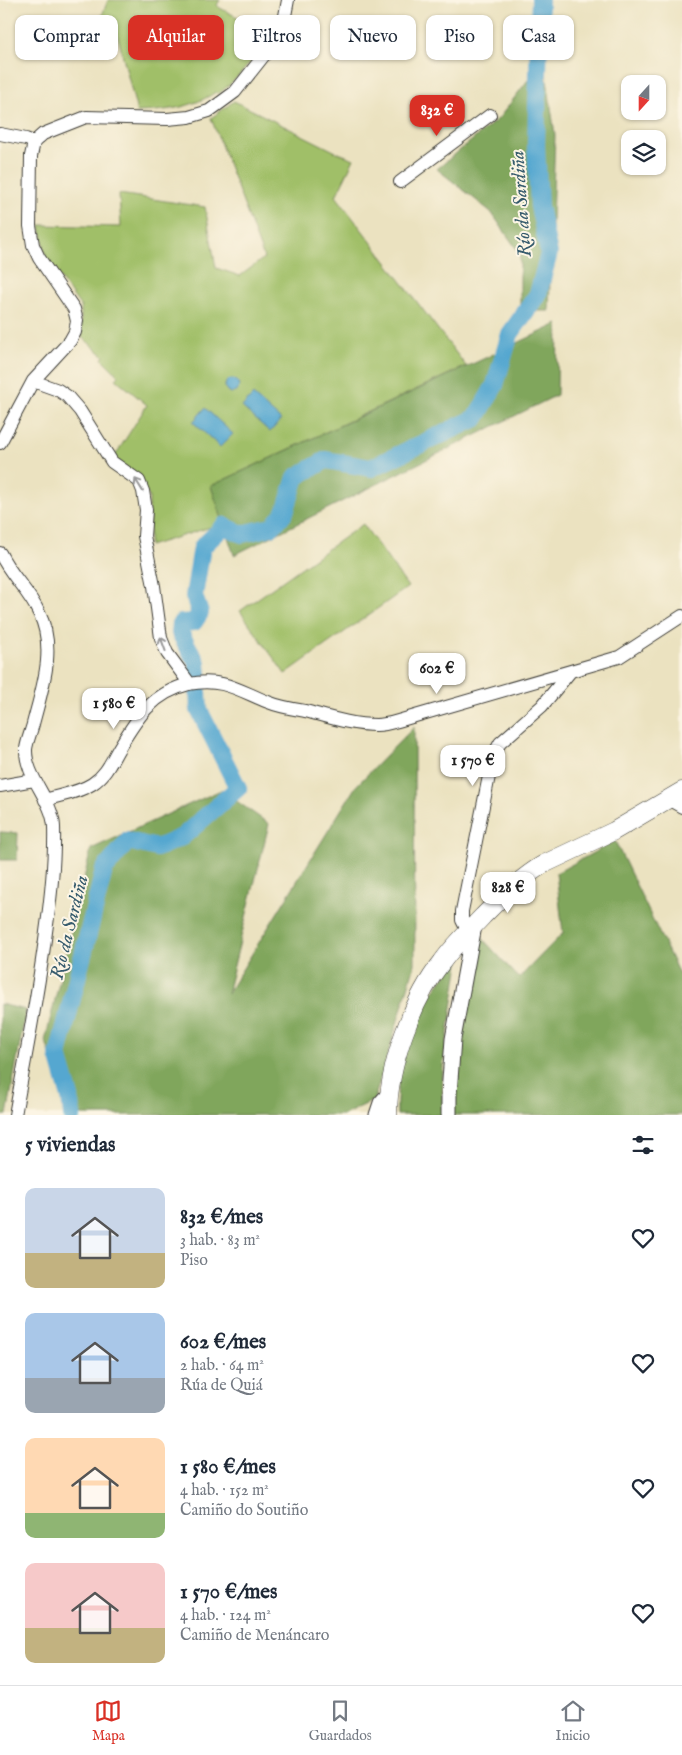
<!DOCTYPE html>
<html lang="es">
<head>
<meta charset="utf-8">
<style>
  :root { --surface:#fff; --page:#f2f2f3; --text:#1f2937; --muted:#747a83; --line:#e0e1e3; --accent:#d93025 }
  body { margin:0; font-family:"IM FELL English",serif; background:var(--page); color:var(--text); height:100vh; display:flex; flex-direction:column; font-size:19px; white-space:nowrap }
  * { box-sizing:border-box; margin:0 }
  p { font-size:16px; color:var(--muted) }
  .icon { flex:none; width:28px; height:28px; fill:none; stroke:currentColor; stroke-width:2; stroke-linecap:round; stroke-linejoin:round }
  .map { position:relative; height:1115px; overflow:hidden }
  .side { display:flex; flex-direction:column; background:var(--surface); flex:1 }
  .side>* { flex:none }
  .banner { position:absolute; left:15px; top:15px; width:652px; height:45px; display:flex; gap:10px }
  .needle { width:32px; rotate:201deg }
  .controls { position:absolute; left:621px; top:75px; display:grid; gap:10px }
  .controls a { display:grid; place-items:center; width:45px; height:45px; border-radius:10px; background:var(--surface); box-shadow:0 1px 4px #0004; font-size:25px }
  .price { position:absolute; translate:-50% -42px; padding:0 11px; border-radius:10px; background:#fff; color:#222; font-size:16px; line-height:32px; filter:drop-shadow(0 1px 2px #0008) }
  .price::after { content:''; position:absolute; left:50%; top:30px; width:15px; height:11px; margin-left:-8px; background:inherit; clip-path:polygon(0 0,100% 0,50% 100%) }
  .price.current { background:var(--accent); color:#fff }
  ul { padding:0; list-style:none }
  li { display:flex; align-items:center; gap:15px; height:125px; padding:0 25px }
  li span { display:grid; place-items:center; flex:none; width:140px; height:100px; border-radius:10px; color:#555 }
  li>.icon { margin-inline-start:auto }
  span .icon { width:60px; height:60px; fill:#fffc; stroke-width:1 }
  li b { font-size:21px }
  h2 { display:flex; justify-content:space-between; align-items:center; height:60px; padding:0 25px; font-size:21px }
  .tag { padding:0 18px; border-radius:10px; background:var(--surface); box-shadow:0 1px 4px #0004; font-size:18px; line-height:45px }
  .tag.current { background:var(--accent); color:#fff }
  .dock { display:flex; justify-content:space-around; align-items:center; height:70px; border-top:1px solid var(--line); background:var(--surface); font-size:14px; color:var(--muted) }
  .dock a { display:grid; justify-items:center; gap:2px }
  .dock .current { color:var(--accent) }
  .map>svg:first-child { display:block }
  .green { fill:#a0bf67; stroke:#5e6e42 }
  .forest { fill:#80a65c; stroke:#4e613c }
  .water { fill:#55a7d0; stroke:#386276 }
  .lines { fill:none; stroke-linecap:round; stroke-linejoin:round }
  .river { stroke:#55a7d0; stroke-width:18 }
  .minor-casing { stroke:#3b3a35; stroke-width:14 }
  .tertiary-casing { stroke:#3b3a35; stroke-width:17 }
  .secondary-casing { stroke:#3b3a35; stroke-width:19 }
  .minor { stroke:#fff; stroke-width:12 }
  .tertiary { stroke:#fff; stroke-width:15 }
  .secondary { stroke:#fff; stroke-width:18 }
  .oneway { stroke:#999 }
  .labels { text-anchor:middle; stroke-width:4; stroke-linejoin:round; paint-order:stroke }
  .water-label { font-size:19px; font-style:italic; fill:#365b6d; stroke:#fcf5e5 }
</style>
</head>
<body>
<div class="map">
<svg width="682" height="1115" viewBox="0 0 682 1115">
  <rect width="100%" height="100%" fill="#fcf5e5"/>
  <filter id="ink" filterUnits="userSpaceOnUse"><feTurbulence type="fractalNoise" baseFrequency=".02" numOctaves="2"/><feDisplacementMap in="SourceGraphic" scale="10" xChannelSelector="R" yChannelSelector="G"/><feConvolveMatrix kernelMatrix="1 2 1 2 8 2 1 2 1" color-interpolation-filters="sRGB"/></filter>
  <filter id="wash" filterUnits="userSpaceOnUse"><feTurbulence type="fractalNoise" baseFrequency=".0096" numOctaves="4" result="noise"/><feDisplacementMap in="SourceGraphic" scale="20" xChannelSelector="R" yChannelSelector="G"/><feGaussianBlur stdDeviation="1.12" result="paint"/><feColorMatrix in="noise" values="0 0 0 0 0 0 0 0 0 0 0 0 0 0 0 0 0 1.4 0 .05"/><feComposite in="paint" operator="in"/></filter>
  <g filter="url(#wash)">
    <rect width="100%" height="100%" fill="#ebe2c0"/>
    <!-- green -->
    <path class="green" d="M108 0H220L217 5 220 8 270 34C255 57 240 78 218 94L216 92C192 108 165 111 137 112L115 25 101 18Z
      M234 101 336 152 354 159 336 196 466 366 211 486 224 523 149 546V496L113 459 147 405 116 379 119 376 102 359 104 356 81 336V307L46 258 40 225 121 227 119 194 205 207 216 268 240 276 264 258 211 118Z
      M363 524 408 587 285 674 240 611Z"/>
    <!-- forest -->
    <path class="forest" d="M544 59 555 135 549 311H520V254L491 212 437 169 499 118Z
      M558 324 557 395 234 555 211 486Z
      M414 727 415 964 374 1100 344 1115H76L45 1041 91 849 221 790 269 824 227 994 356 786Z
      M0 832 18 833 17 860H0Z
      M615 841 680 976 682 977V1115H452L455 1066 472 953 482 938 519 978 563 933 556 873Z
      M460 956 443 1066 442 1115H397C395 1073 409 1029 432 993 441 981 451 969 460 956Z
      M0 1004 26 1010 7 1115H0Z"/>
    <!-- water -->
    <path class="water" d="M225 386a7 7 0 1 1 14 0a7 7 0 1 1-14 0Z
      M253 395 281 420 270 432 242 407Z
      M205 408 233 434 220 447 193 422Z"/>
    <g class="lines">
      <!-- river -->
      <path class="river" d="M198 674 197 663 180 633 181 623 194 622 200 613 194 596 202 547 224 526 242 534 272 527 285 512 296 477 326 460 371 468 476 418 495 385 510 334 538 294 549 253 539 206 536 145 540 0
        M72 1115 70 1097 58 1055 104 870 128 841 157 848 182 837 238 788 199 710 198 692"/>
    </g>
  </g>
  <g filter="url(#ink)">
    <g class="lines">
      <!-- minor casing -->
      <g class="minor-casing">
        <path id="minor" d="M0 134 26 139 34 142
          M400 182 490 115
          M33 381 58 390 67 396 80 411 112 462 139 481 143 491 146 510 144 536 154 586 161 638 167 653 190 684
          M0 443 33 381 70 341 75 332 77 321 74 309 39 258 33 245 30 226 31 156 34 142 43 134 86 117 167 119 189 117 209 111 235 92 277 39 284 21 288 0
          M0 553C10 575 29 591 39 613 57 648 42 689 33 724 31 732 27 741 26 749 25 777 53 800 54 827 55 862 51 897 46 932 38 994 26 1054 15 1115
          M0 786 34 780
          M668 799 682 807
          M45 800C60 795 78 793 92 784 106 775 111 762 119 748 137 718 152 693 189 684 222 677 240 691 268 702 280 707 293 709 305 711 328 717 352 725 376 725 383 725 391 723 398 721L619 657 682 616
          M468 932 462 920V911L493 756 500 743 542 706 570 672"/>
      </g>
      <!-- tertiary casing -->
      <g class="tertiary-casing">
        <path id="tertiary" d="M377 1115 381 1103 389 1094
          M449 1115V1094L453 1039 474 926"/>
      </g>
      <!-- secondary casing -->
      <g class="secondary-casing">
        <path id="secondary" d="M388 1115C388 1066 412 1000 442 962 454 945 469 931 483 916 502 897 520 878 544 864L614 831 682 791"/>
      </g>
      <!-- minor -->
      <use href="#minor" class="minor"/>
      <!-- tertiary -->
      <use href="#tertiary" class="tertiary"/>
      <!-- secondary -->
      <use href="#secondary" class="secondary"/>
    </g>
    <!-- one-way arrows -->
    <defs><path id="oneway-shaft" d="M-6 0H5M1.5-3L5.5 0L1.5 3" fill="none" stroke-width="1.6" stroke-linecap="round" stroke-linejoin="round" transform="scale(1.25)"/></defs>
    <g class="oneway">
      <use href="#oneway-shaft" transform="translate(139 485) rotate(-122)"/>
      <use href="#oneway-shaft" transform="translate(163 644) rotate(-110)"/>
    </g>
  </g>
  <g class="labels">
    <!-- water labels -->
    <g class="water-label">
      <text transform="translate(520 204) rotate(-94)" y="7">Río da Sardiña</text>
      <text transform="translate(68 927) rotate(-76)" y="7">Río da Sardiña</text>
    </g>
  </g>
</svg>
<div class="controls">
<a><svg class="needle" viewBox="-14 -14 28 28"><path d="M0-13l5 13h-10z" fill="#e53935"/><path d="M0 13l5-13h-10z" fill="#747a83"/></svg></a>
<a><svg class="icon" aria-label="layers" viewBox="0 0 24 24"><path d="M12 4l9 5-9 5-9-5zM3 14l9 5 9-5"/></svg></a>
</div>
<b class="price current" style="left:437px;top:137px">832 €</b>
<b class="price" style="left:437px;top:695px">602 €</b>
<b class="price" style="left:114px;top:730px">1 580 €</b>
<b class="price" style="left:473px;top:787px">1 570 €</b>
<b class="price" style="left:508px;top:914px">828 €</b>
<div class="banner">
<a class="tag">Comprar</a>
<a class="tag current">Alquilar</a>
<a class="tag">Filtros</a>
<a class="tag">Nuevo</a>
<a class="tag">Piso</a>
<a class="tag">Casa</a>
</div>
</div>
<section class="side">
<h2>5 viviendas<svg class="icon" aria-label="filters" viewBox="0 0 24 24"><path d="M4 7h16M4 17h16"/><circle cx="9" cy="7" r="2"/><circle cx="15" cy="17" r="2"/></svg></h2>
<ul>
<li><span style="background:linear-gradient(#c9d6e8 65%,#c2b280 0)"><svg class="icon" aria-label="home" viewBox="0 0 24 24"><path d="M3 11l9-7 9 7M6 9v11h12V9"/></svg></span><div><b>832 €/mes</b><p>3 hab. · 83 m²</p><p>Piso</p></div><svg class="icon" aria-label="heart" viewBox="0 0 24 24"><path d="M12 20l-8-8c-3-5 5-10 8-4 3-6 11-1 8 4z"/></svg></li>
<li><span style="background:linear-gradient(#a9c7e8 65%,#9aa5b1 0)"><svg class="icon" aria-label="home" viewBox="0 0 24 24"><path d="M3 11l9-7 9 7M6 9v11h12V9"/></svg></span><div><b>602 €/mes</b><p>2 hab. · 64 m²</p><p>Rúa de Quiá</p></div><svg class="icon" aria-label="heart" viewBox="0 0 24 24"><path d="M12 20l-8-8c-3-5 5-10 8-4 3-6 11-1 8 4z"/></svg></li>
<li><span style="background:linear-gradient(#ffd9b3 75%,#8fb573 0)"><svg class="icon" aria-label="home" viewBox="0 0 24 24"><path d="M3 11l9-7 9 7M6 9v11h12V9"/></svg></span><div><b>1 580 €/mes</b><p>4 hab. · 152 m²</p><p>Camiño do Soutiño</p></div><svg class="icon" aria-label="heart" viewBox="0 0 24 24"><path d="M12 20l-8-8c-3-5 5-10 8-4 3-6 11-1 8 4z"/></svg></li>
<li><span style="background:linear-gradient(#f6c9c9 65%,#c2b280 0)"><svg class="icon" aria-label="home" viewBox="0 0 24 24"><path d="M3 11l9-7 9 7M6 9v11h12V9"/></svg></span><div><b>1 570 €/mes</b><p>4 hab. · 124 m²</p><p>Camiño de Menáncaro</p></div><svg class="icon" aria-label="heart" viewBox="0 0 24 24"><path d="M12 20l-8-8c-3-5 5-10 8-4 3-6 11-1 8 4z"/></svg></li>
</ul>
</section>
<nav class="dock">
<a class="current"><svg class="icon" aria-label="map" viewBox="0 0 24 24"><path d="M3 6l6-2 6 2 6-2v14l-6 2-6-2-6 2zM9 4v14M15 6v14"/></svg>Mapa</a>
<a><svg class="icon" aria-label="saved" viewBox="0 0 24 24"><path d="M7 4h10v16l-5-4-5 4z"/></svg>Guardados</a>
<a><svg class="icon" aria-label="home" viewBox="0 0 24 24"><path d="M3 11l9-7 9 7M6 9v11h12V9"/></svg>Inicio</a>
</nav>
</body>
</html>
